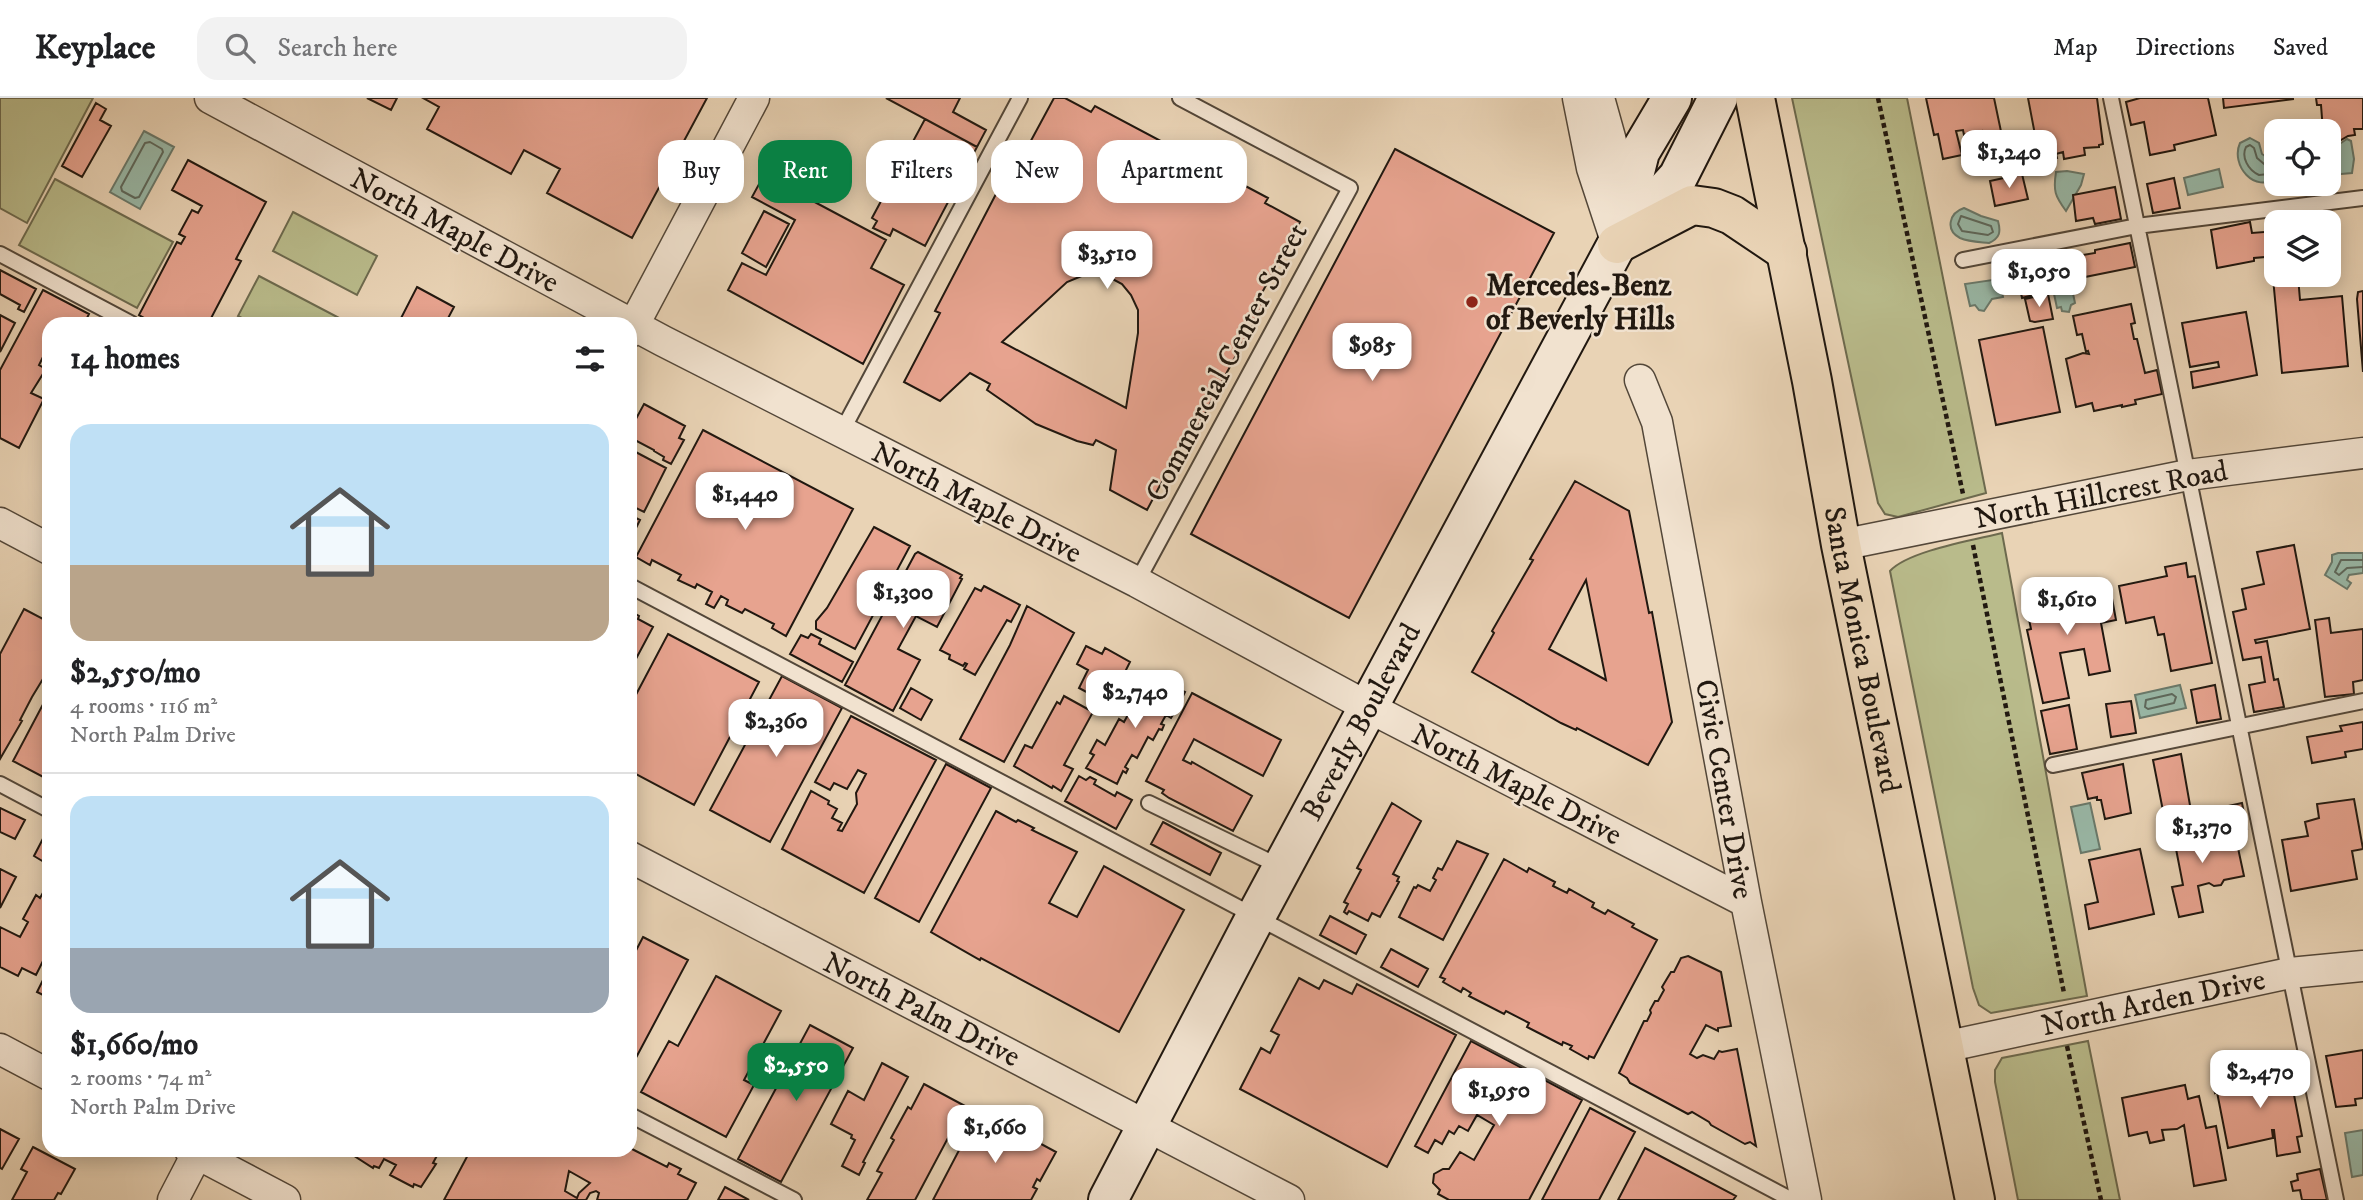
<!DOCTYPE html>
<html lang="en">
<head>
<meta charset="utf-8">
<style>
  :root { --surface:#fff; --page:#f2f2f2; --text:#202124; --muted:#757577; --line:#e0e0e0; --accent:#0b8043 }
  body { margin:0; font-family:"IM FELL DW Pica",serif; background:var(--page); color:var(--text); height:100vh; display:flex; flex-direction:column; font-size:26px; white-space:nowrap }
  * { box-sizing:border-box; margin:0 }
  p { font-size:23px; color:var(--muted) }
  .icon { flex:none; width:38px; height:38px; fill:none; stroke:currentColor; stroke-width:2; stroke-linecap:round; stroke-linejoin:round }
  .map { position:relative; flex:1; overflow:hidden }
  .drawer { position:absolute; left:42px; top:219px; width:595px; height:840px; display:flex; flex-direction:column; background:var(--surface); border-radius:21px; box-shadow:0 4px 18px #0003 }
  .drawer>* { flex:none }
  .hud { position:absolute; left:658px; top:42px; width:665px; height:63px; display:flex; gap:14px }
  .tools { position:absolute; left:2264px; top:21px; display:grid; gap:14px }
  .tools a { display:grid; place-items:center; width:77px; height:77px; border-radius:14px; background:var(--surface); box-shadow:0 4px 18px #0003; font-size:35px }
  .price { position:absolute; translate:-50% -60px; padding:0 16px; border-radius:14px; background:#fff; color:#222; font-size:23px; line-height:46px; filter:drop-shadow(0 2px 4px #0008) }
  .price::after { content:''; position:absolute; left:50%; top:42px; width:21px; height:16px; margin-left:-10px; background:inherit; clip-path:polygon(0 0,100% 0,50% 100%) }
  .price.current { background:var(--accent); color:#fff }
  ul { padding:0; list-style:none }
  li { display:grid; align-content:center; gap:14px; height:371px; padding:0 28px }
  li+li { border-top:2px solid var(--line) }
  li span { display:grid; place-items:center; height:217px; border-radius:21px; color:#555 }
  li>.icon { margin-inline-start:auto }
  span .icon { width:126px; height:126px; fill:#fffc; stroke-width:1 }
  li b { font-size:30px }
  h2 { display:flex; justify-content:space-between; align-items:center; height:84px; padding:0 28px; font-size:30px }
  .chip { padding:0 24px; border-radius:21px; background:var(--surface); box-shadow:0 4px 18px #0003; font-size:24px; line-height:63px }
  .chip.current { background:var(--accent); color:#fff }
  header { display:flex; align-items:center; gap:42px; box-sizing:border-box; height:98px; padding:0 35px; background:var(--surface); border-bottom:2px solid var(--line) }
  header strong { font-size:33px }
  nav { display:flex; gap:38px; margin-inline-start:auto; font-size:24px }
  .search { width:490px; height:63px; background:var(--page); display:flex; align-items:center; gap:18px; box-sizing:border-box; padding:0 24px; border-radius:21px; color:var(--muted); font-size:26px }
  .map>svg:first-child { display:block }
  .green { fill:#b9bb8b; stroke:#6d6a4e; stroke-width:2 }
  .water { fill:#99b9a8; stroke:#69796b; stroke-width:2 }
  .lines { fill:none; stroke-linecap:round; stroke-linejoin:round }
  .shore { stroke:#5d685c; stroke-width:2 }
  .building { fill:#e7a38f; stroke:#211810; stroke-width:2; fill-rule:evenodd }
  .lane-casing { stroke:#534739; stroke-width:18 }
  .street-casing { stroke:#534739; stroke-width:33 }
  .secondary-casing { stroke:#211810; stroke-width:42 }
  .primary-casing { stroke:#211810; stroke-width:42 }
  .path { stroke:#211810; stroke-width:4.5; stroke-dasharray:5 3.5; stroke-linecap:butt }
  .lane { stroke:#f1e2cf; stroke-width:14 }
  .street { stroke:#f1e2cf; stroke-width:30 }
  .secondary { stroke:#f1e2cf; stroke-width:38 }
  .primary { stroke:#e9d3b5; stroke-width:38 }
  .poi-dot { fill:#8f2418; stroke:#f1e2cf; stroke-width:2.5 }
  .labels { text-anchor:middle; stroke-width:5; stroke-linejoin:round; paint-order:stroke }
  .street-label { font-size:30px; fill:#211810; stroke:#f1e2cf }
  .poi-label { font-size:30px; font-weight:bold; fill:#211810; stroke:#f1e2cf; text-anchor:start }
</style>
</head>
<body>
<header>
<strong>Keyplace</strong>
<div class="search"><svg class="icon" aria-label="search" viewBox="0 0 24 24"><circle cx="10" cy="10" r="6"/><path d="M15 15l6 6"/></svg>Search here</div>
<nav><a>Map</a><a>Directions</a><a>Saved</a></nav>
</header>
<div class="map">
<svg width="2363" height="1102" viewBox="0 0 2363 1102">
  <rect width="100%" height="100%" fill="#e9d3b5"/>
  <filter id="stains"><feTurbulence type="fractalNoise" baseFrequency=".00286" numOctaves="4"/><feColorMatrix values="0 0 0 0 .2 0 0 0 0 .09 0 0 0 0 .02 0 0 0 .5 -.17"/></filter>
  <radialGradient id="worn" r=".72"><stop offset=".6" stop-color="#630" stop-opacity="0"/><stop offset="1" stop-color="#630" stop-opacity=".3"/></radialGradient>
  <!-- green -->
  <path class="green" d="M0 0H93L27 125 0 110Z
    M1792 0H1907L1986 395 1898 419 1885 416 1878 405Z
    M55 81 173 144 137 210 19 147Z
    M293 114 377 158 357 197 273 153Z
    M259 178 343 222 341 226H253L238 218Z
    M2002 435 2087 898 1991 915 1979 907 1973 890 1890 473C1908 453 1974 442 2002 435Z
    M2088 943 2120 1102H2018L1995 984V972L2002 960Z"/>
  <!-- water -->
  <path class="water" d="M144 33 174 49 140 111 110 94Z
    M2250 40 2259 45 2262 56 2277 66V79C2255 97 2230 67 2240 45Z
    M2347 41 2351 43 2354 61 2352 75 2330 77 2329 42 2341 45Z
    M2219 71 2223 89 2188 97 2184 80Z
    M2067 73 2084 76 2081 87 2066 113C2055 98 2053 93 2056 74Z
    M1964 110 1981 118 1998 123C2001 134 2000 140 1989 145 1980 144 1969 144 1960 140 1945 132 1949 115 1964 110Z
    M2057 169 2068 172 2075 205 2071 207 2069 214 2062 213 2061 209 2057 210 2050 177 2052 171Z
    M1999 181 2003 199 1992 201 1984 213 1979 212 1975 207 1970 208 1965 186Z
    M2338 455H2363V475L2349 477 2347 482 2351 485 2347 491 2325 477 2332 464V457Z
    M2180 587 2186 610 2140 620 2135 597Z
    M2090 705 2100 751 2081 755 2071 709Z
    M2363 1032V1077L2352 1079 2345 1035Z"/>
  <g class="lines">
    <!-- shore -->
    <path class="shore" d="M150 44 162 51 163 54 139 99 135 100 122 93 121 89 145 45Z
      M2250 47 2254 50 2257 60 2270 71 2269 76 2259 77C2248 72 2241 59 2246 49Z
      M1961 118 1991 128 1993 134 1988 137 1962 133 1958 126Z
      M2363 462H2341L2335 474 2339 477 2347 470 2363 469
      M2172 596 2176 599 2174 605 2148 611 2145 609 2146 602Z"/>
  </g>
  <!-- building -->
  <path class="building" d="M367 0H397L391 12Z
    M423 0H707L632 140 547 95 560 71 524 52 511 76 427 31 439 9Z
    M886 0H960L953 14 986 32 977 49Z
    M1054 0H1065L1091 14 1095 8 1268 100 1265 105 1300 124 1257 204 1263 207 1188 347 1183 344 1147 412 1110 392 1116 352 1096 342 1093 347 1077 343 1036 326 987 292 990 286 970 275 940 303 904 284 940 215 935 213 1008 73 1013 76ZM1095 176 1107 178 1122 186 1131 197 1138 212V235L1126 310 1002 244 1067 184 1084 177Z
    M1926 0H1994L2003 43 1985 47 1982 33 1964 37 1963 32 1956 33 1962 57 1943 61 1938 36 1934 37Z
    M2028 0H2097L2103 46 2099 47V49L2084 50 2085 57 2064 61 2063 54 2056 56 2057 60 2040 63Z
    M2140 0H2208L2216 37 2174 47 2175 52 2150 57 2144 24 2131 27 2126 4Z
    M2223 0H2293V1L2224 10Z
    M2316 0H2363V31H2354L2355 37 2348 38 2341 42 2336 43 2329 39V33H2323L2321 7H2317Z
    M96 5 106 11 100 22 111 28 82 79 62 68Z
    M925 21 977 49 925 148 893 131 890 138 873 130 877 123 872 120Z
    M1395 51 1554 135 1349 520 1191 436Z
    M188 62 266 104 236 161 241 163 208 226H155L139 217 177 144 181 146 185 139 179 136 192 112 198 115 202 108 172 92Z
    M2022 76 2028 101 1995 108 1990 83Z
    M764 77 886 142 871 170 904 187 863 266 728 192 742 165 766 177 795 122 752 99Z
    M2174 80 2180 110 2153 115 2147 86Z
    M2115 89 2121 121 2095 126 2093 120 2076 123 2073 97Z
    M764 113 789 126 766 169 742 155Z
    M2250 124 2252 135 2277 133V158L2254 160V163L2217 170 2211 132Z
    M2130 145 2135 169 2075 181 2071 159 2095 155V152Z
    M2040 170 2045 194 2022 200 2017 176Z
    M0 172 36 191 24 214 18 211 20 207 0 196Z
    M2298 178 2300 202 2342 198 2348 268 2282 275 2273 180Z
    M417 189 454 209 445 226H398Z
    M43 192 89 216 84 226H49V258L43 259 39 267 46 271 31 295 44 301 19 350 0 340V272Z
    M2363 193V274L2357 201 2358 194Z
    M2048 196 2053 221 2035 224 2030 223 2025 201Z
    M2131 206 2135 225 2131 226 2134 241H2137L2145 275 2157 272 2162 296 2135 302 2136 306 2122 309V307L2094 313 2092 305 2076 309 2066 261 2083 255 2089 256 2088 253 2086 254 2082 236 2077 237 2073 218Z
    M2246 214 2257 277 2193 290 2191 274 2219 269 2218 264 2190 269 2182 225Z
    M0 217 15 225 0 254Z
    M2043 229 2060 314 1996 327 1979 242Z
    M644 306 685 328 679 340 684 342 671 366 663 362 664 359 654 353V352L631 340 635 332 631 330Z
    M703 332 853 411 786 538 772 530 774 526 745 511 742 515 726 507 728 502 721 498 714 510 706 506 712 494 697 486 695 490 678 482 681 477 652 462 650 467 636 459Z
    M630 351 666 370 644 414 630 407Z
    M1575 383 1629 413 1649 515 1652 514 1672 624 1648 667 1577 630 1576 632 1561 625 1472 574 1494 535 1492 533 1533 462 1530 461ZM1586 482 1606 582 1549 551Z
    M630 417 640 422 630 442Z
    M874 429 910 448 855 551 816 531V523L827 510Z
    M2294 447 2310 531 2255 542 2256 545 2267 543 2274 582 2278 581 2284 609 2254 614 2249 587 2265 584 2261 559 2243 562 2233 514 2246 511 2242 491 2264 486 2257 454Z
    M918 454 962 477 960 480 962 481 937 529 916 518 898 551 920 562 893 613 845 587 915 456Z
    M2186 465 2188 479 2195 478 2212 565 2171 573 2164 536 2158 537 2154 519 2126 525 2119 488 2167 478 2165 469Z
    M984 488 1020 507 1011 524 1007 522 975 577 964 571 967 566 965 565 963 568 949 561 950 557 940 552 975 490 981 493Z
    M2094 495H2111L2116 522 2101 525 2110 573 2089 577 2084 551 2060 555 2069 600 2043 605 2027 532 2031 531 2025 502 2050 497 2052 504Z
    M1027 508 1074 535 1004 664 960 641 1010 547Z
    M24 511 49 524V571L32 599 20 622 22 623 0 661V556Z
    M630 513 639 518 638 521 653 529 630 572Z
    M2329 520 2331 535 2363 531V582L2353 584 2354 596 2325 599 2315 522Z
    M668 536 759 584 694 707 630 673V608Z
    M811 536 821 541 819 546 853 564 842 584 790 556 801 537 808 540Z
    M1086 548 1102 556 1105 550 1130 564 1122 580 1118 578 1105 604 1079 590 1088 572 1077 566Z
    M782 578 842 610 770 744 710 712Z
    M1155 580 1185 594 1180 604 1182 606 1180 610 1178 609 1171 620 1166 617 1161 626 1164 627 1162 632 1159 631 1153 642 1148 639 1137 660 1132 657 1125 669 1128 671 1126 675 1123 673 1117 686 1086 670 1094 657 1090 655 1097 642 1105 647 1119 621 1124 624 1130 613 1125 611 1128 605 1133 608 1138 599 1143 602Z
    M2215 587 2221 621 2197 625 2191 592Z
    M911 590 932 602 921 622 900 610Z
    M49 595V682L13 663Z
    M1192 595 1281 642 1263 678 1194 641 1183 662 1191 666 1192 664 1252 698 1233 733 1169 700 1162 695 1164 692 1146 683Z
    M1064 598 1093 614 1064 667 1073 671 1061 693 1053 688 1052 690 1014 668 1025 647 1032 650 1057 604 1060 606Z
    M2131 603 2136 635 2111 639 2106 606Z
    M2069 607 2077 651 2050 656 2041 613Z
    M851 618 936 662 864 795 782 751 811 693 829 703 828 706 837 711 832 720 842 725 838 732 842 733 857 706 856 695 866 676 858 672 847 691 834 685 830 692 815 684Z
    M2363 624V651L2345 654 2346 659 2312 665 2307 639 2342 633 2340 628Z
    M2181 656 2191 713 2164 718 2153 662Z
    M946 666 991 690 919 824 875 800Z
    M2123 666 2131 715 2105 721 2101 702H2097V699L2088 701 2082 675Z
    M1079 678 1086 682 1090 679 1096 682 1094 686 1115 698 1117 694 1132 702 1116 731 1065 703Z
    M2354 701 2363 751 2352 753 2357 781 2291 793 2282 742 2308 738 2305 724 2319 720 2317 706Z
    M1392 705 1421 723 1393 776 1399 779 1397 783 1399 784 1380 819 1372 815 1368 823 1349 813 1347 816 1344 814 1348 806 1344 804 1361 772 1357 770Z
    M2242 705 2247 731 2221 737 2215 711Z
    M0 710 25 722 15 741 0 734Z
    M996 713 1016 724 1018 722 1034 730 1032 732 1077 754 1049 805 1077 819 1104 768 1184 812 1119 934 981 860 980 862 931 834Z
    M2186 717 2192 746 2235 736 2244 778 2224 782 2221 787 2214 788 2209 785 2198 788 2203 814 2179 819 2172 789 2183 787 2170 720Z
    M1163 724 1221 755 1210 777 1151 746Z
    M49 729V767L34 758Z
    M1457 743 1488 756 1443 842 1399 819 1414 789 1416 790 1418 787 1430 793 1436 782 1433 780 1438 770 1442 772Z
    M2140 751 2154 816 2089 831 2085 807 2098 804 2089 762Z
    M1504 761 1527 774 1529 770 1555 784 1553 788 1567 795 1569 791 1594 805 1592 809 1605 816 1608 812 1634 826 1632 829 1657 842 1594 960 1589 958 1588 961 1570 951 1572 948 1563 944 1562 947 1527 929 1529 925 1506 913 1504 916 1469 898 1471 895 1463 890 1461 894 1443 884 1445 881 1440 879Z
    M0 771 16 779 0 810Z
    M49 784V851L36 877 22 870 18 878 0 869V829L20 839 28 824 23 821 36 797 40 800Z
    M1330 818 1366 837 1356 856 1320 837Z
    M643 839 688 862 630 971V864Z
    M1391 851 1428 871 1418 889 1381 869Z
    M1688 858 1721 874 1731 928 1718 930V933L1706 927 1690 956 1697 960 1703 957 1714 961 1719 953 1722 954 1737 951 1756 1048 1750 1044 1745 1046 1711 1027 1709 1024 1692 1014 1688 1016 1630 985 1627 980 1619 975 1644 923H1647L1651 915 1650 912 1655 903H1658L1664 892 1662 889 1671 874H1674L1681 860Z
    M49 870V900L37 894Z
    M716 878 781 913 744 982 754 987 726 1039 641 994 669 943 678 948Z
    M1299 880 1319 891 1324 882 1352 896 1357 886 1456 937 1387 1069 1240 991 1261 950 1270 955 1279 937 1271 933Z
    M810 927 853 950 781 1084 738 1061Z
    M1471 943 1582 1002 1529 1102H1449L1438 1096 1440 1092 1433 1085 1434 1076 1443 1071H1449L1460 1054 1474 1062 1494 1027 1477 1017 1468 1033 1459 1028 1454 1036 1449 1033 1442 1046 1435 1042 1428 1055 1415 1048Z
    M2363 952V1000L2355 1001 2356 1007 2336 1009 2326 958Z
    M882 965 908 979 863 1064 865 1065 859 1077 842 1068 855 1042 851 1040 852 1037 831 1026 848 993 864 1002Z
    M2288 966 2302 1038 2297 1039 2300 1054 2277 1058 2274 1032H2272L2273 1040 2228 1050 2217 994 2215 995 2212 982 2245 975 2248 986 2270 982 2269 970Z
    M924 986 965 1008 915 1102H867L882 1075 877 1073 894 1042 891 1040 908 1009 911 1011Z
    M2185 987 2188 1001 2199 998 2206 1030 2216 1028 2226 1082 2194 1088 2184 1027 2177 1031 2162 1032 2164 1042 2150 1045 2147 1034 2129 1038 2122 1000Z
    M1590 1010 1635 1034 1599 1102H1542Z
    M979 1014 1013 1032 1011 1035 1019 1039 1021 1035 1056 1054 1040 1083 1037 1081 1033 1089 1037 1091 1031 1102H933Z
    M0 1031 19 1041 2 1071 0 1070Z
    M33 1049 75 1071 61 1096 58 1095 54 1102H12L27 1074 21 1071Z
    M630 1050 667 1069 669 1065 681 1071 678 1076 696 1085 687 1102H597L599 1095 596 1093 590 1095 586 1102H444L470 1053 472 1052H630ZM569 1073 590 1085 579 1095 577 1100 565 1093Z
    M1645 1050 1736 1098 1733 1102H1618Z
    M345 1052H440L433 1065 436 1066 421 1089 414 1086 413 1089 390 1077 396 1067 384 1061 379 1070 374 1068 373 1070Z
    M2320 1071 2327 1102H2302L2300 1092 2293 1093 2291 1084 2298 1082 2297 1076Z
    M725 1089 749 1102H718Z"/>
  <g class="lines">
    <!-- lane casing -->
    <g class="lane-casing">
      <path id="lane" d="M2111 0 2336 1102
        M0 156 132 226
        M1963 162 2137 128 2363 100
        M841 335 1020 0
        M1137 484 1350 90 1180 0
        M630 488 1792 1102
        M2053 667 2363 603
        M0 686 49 712
        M1149 705 1281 769
        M630 1017 794 1102"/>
    </g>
    <!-- street casing -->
    <g class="street-casing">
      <path id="street" d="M210 0 663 243 1137 484 1368 609 1746 804
        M1578 0 1592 70 1617 146
        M1599 0 1611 43 1614 101
        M630 234 754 0
        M1640 282 1657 324 1746 804 1806 1102
        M0 425 49 451
        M1841 447 2188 377 2363 355
        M630 759 1289 1102
        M1944 949 2290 875 2363 868
        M0 951 49 977
        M190 1052 285 1102
        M173 1102 199 1052"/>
    </g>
    <!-- secondary casing -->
    <g class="secondary-casing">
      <g id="secondary">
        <path d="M1618 141 1640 54 1672 0"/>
        <path id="s1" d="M1108 1102 1255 820 1617 146 1678 79 1718 0"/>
      </g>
    </g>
    <!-- primary casing -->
    <g class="primary-casing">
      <g id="primary">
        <path id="s2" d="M1755 0 1812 283 1841 447 1975 1102"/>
        <path d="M1617 146 1692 107 1714 110 1732 117 1787 154"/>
      </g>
    </g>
    <!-- path -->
    <path class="path" d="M1878 0 1963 396
      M1973 447 2064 895
      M2067 948 2101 1102"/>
    <!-- lane -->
    <use href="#lane" class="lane"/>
    <!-- street -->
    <use href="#street" class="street"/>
    <!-- secondary -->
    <use href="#secondary" class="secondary"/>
    <!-- primary -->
    <use href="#primary" class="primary"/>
  </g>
  <!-- markers -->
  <circle class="poi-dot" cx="1472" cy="204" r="7"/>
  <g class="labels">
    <!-- street labels -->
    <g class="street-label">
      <text transform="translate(455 132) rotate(28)" y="10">North Maple Drive</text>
      <text transform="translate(1226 264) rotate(-62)" y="10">Commercial Center Street</text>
      <text transform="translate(2101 396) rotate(-11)" y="10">North Hillcrest Road</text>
      <text transform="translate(977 404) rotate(27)" y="10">North Maple Drive</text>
      <text dy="10" stroke="none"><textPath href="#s2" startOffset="562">Santa Monica Boulevard</textPath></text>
      <text dy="10" stroke="none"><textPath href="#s1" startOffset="541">Beverly Boulevard</textPath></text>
      <text transform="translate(1517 686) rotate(27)" y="10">North Maple Drive</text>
      <text transform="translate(1725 691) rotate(80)" y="10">Civic Center Drive</text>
      <text transform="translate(2153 904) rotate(-12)" y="10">North Arden Drive</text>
      <text transform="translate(922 911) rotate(27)" y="10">North Palm Drive</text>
    </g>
    <!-- poi labels -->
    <g class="poi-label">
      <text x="1486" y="197">Mercedes-Benz<tspan x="1486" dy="34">of Beverly Hills</tspan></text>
    </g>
  </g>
  <rect width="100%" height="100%" filter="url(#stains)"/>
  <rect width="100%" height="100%" fill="url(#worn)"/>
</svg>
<div class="tools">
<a><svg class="icon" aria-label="locate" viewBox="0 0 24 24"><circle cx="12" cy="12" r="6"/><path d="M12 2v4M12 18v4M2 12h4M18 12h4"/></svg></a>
<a><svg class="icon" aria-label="layers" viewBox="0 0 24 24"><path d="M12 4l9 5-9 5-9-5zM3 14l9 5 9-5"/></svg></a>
</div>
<b class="price" style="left:2009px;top:92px">$1,240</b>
<b class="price" style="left:1107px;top:193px">$3,510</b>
<b class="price" style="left:2039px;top:211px">$1,050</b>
<b class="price" style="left:1372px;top:285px">$985</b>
<b class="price" style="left:745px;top:434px">$1,440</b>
<b class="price" style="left:903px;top:532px">$1,300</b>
<b class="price" style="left:2067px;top:539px">$1,610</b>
<b class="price" style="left:1135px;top:632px">$2,740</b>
<b class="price" style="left:776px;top:661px">$2,360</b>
<b class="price" style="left:2202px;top:767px">$1,370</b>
<b class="price current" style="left:796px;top:1005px">$2,550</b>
<b class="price" style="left:2260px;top:1012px">$2,470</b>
<b class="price" style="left:1499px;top:1030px">$1,950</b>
<b class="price" style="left:995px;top:1067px">$1,660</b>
<div class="hud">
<a class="chip">Buy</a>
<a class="chip current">Rent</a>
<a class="chip">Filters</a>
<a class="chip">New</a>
<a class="chip">Apartment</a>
</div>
<section class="drawer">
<h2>14 homes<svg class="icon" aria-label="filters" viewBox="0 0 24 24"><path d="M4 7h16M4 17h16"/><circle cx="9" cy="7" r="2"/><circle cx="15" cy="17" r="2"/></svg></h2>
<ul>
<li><span style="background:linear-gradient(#bfe0f5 65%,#b9a48a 0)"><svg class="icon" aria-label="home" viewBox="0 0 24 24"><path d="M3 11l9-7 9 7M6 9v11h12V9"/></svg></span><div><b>$2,550/mo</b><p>4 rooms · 116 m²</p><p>North Palm Drive</p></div></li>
<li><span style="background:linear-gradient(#bfe0f5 70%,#9aa5b1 0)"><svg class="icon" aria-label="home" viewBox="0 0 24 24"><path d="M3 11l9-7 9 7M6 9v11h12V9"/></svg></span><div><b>$1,660/mo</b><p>2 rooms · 74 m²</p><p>North Palm Drive</p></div></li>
</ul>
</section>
</div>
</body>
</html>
